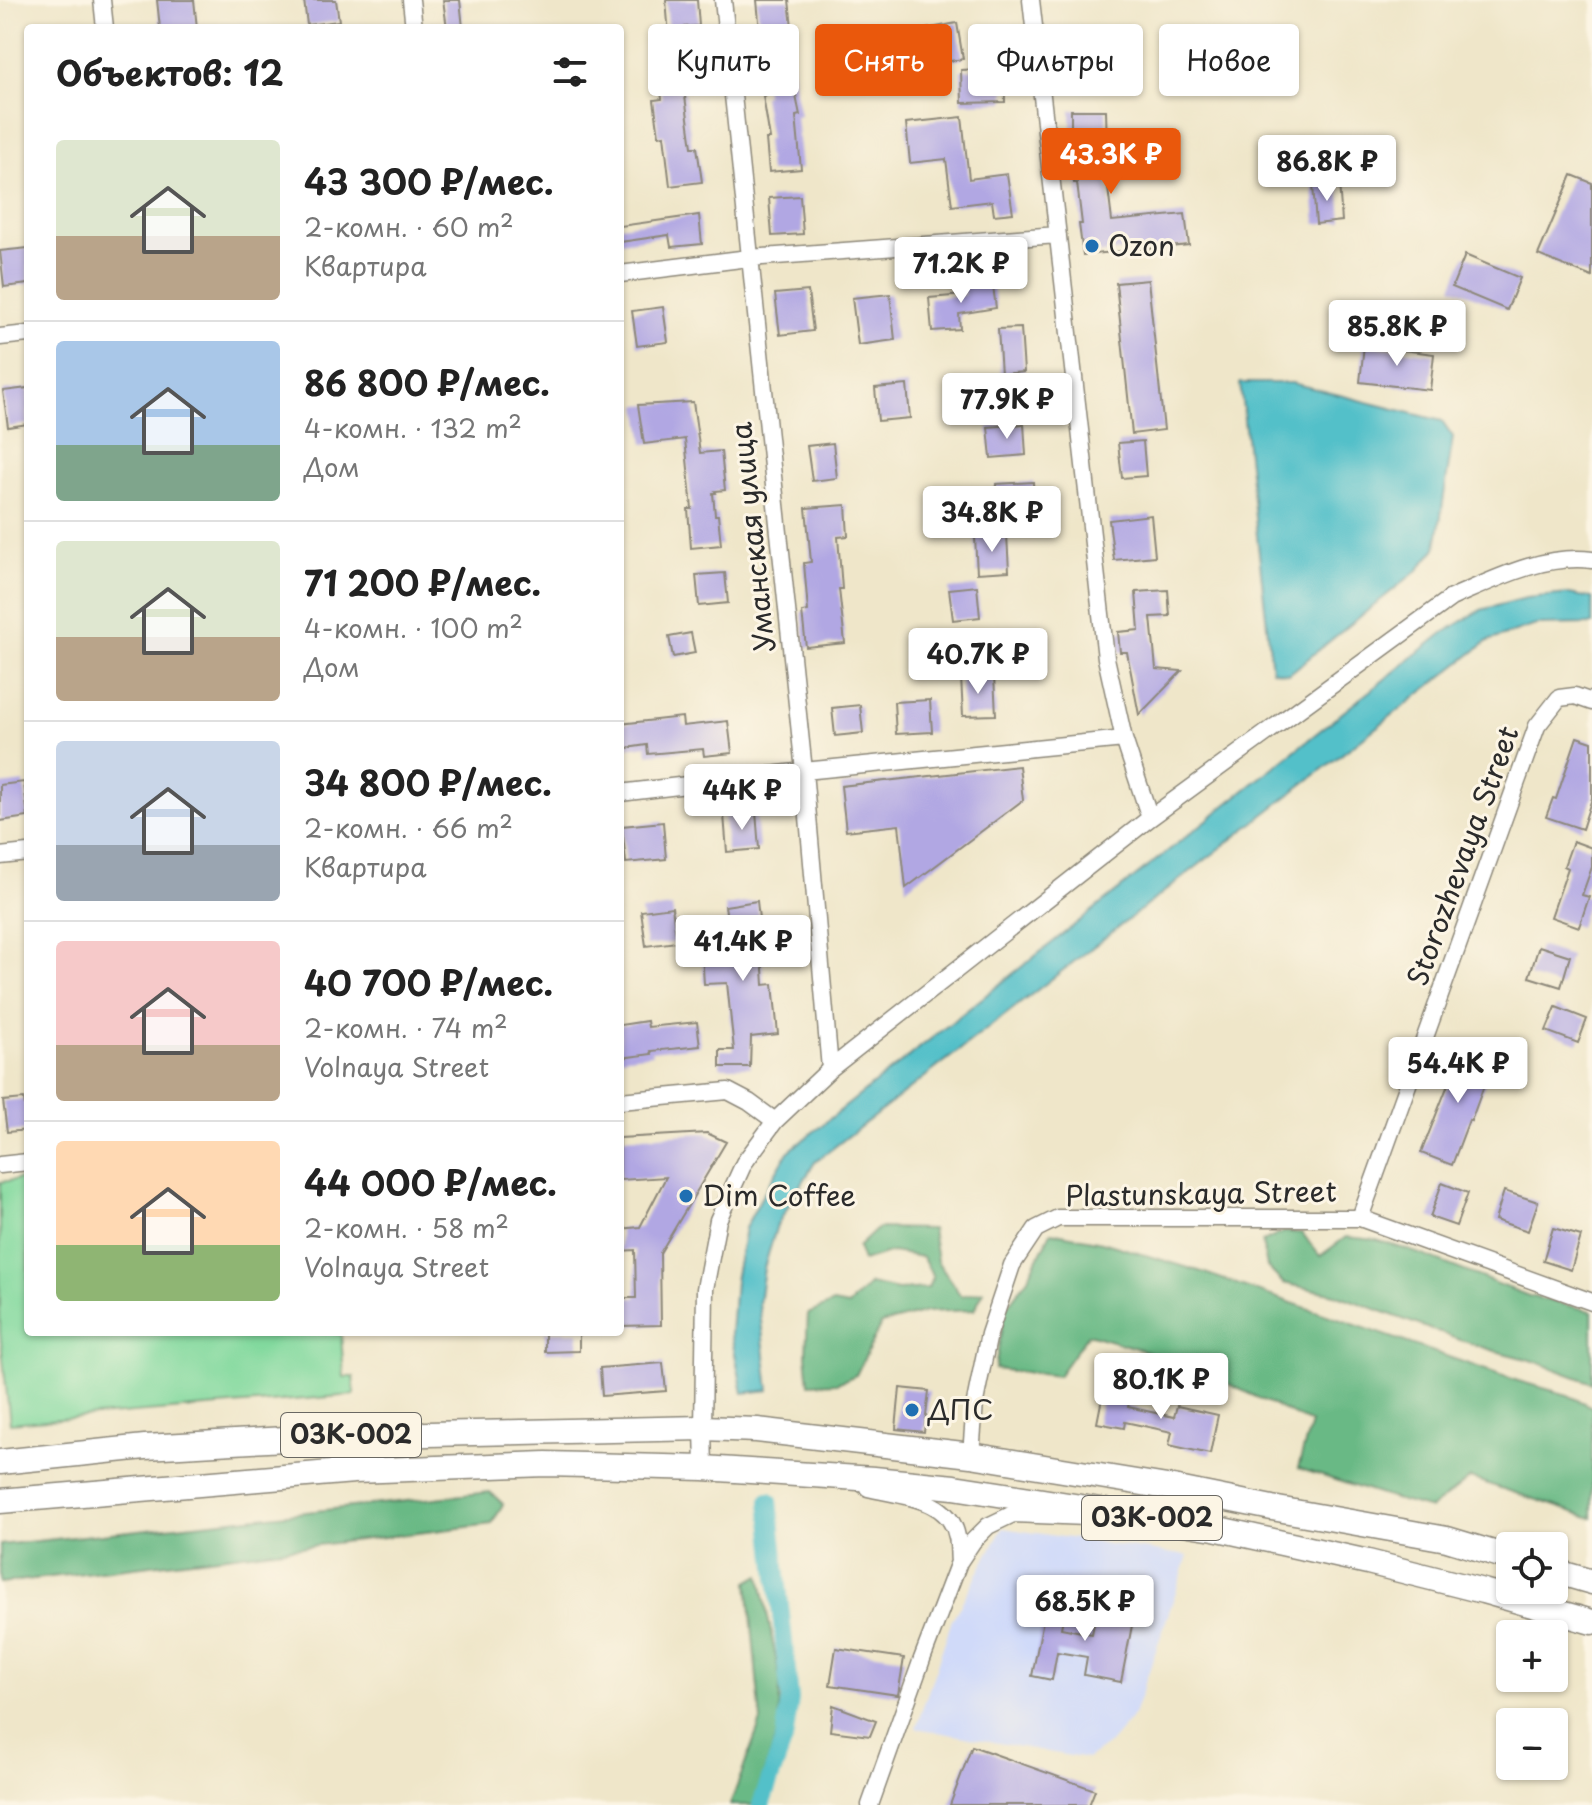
<!DOCTYPE html>
<html lang="ru">
<head>
<meta charset="utf-8">
<style>
  :root { --surface:#fff; --page:#f2f2f2; --text:#222; --muted:#767676; --line:#e0e0e0; --accent:#ea580c }
  body { margin:0; font-family:"Playpen Sans",sans-serif; background:var(--page); color:var(--text); height:100vh; display:flex; flex-direction:column; font-size:30px; white-space:nowrap }
  * { box-sizing:border-box; margin:0 }
  p { font-size:26px; color:var(--muted) }
  .icon { flex:none; width:44px; height:44px; fill:none; stroke:currentColor; stroke-width:2; stroke-linecap:round; stroke-linejoin:round }
  .map { position:relative; flex:1; overflow:hidden }
  .panel { position:absolute; left:24px; top:24px; width:600px; height:1312px; display:flex; flex-direction:column; background:var(--surface); border-radius:8px; box-shadow:0 2px 6px #0004 }
  .panel>* { flex:none }
  .hud { position:absolute; left:648px; top:24px; width:760px; height:72px; display:flex; gap:16px }
  .controls { position:absolute; left:1496px; top:1532px; display:grid; gap:16px }
  .controls a { display:grid; place-items:center; width:72px; height:72px; border-radius:8px; background:var(--surface); box-shadow:0 2px 6px #0004; font-size:40px }
  .price { position:absolute; translate:-50% -68px; padding:0 18px; border-radius:8px; background:#fff; color:#222; font-size:26px; line-height:52px; filter:drop-shadow(0 2px 4px #0008) }
  .price::after { content:''; position:absolute; left:50%; top:48px; width:24px; height:18px; margin-left:-12px; background:inherit; clip-path:polygon(0 0,100% 0,50% 100%) }
  .price.current { background:var(--accent); color:#fff }
  ul { padding:0; list-style:none }
  li { display:flex; align-items:center; gap:24px; height:200px; padding:0 32px }
  li+li { border-top:2px solid var(--line) }
  li span { display:grid; place-items:center; flex:none; width:224px; height:160px; border-radius:8px; color:#555 }
  li>.icon { margin-inline-start:auto }
  span .icon { width:96px; height:96px; fill:#fffc; stroke-width:1 }
  li b { font-size:34px }
  h2 { display:flex; justify-content:space-between; align-items:center; height:96px; padding:0 32px; font-size:34px }
  .chip { padding:0 28px; border-radius:8px; background:var(--surface); box-shadow:0 2px 6px #0004; font-size:28px; line-height:72px }
  .chip.current { background:var(--accent); color:#fff }
  .map>svg:first-child { display:block }
  .built { fill:#d0daf9 }
  .green { fill:#82d99e; stroke:#568264; stroke-width:2 }
  .forest { fill:#69b985; stroke:#4a7258; stroke-width:2 }
  .water { fill:#53c0c9; stroke:#3f767a; stroke-width:2 }
  .lines { fill:none; stroke-linecap:round; stroke-linejoin:round }
  .canal { stroke:#53c0c9; stroke-width:18 }
  .building { fill:#b1a7e3 }
  .minor-casing { stroke:#8d887a; stroke-width:19 }
  .primary-casing { stroke:#8d887a; stroke-width:27 }
  .minor { stroke:#fff; stroke-width:16 }
  .primary { stroke:#fff; stroke-width:24 }
  .poi-dot { fill:#1f6fb2; stroke:#fcf5e5; stroke-width:3 }
  .labels { text-anchor:middle; stroke-width:6; stroke-linejoin:round; paint-order:stroke }
  .shield { fill:#fcf5e5; stroke:#6a6863; stroke-width:2 }
  .shield-label { font-size:26px; font-weight:bold; fill:#2b2b2b }
  .poi-label { font-size:28px; fill:#2b2b2b; stroke:#fcf5e5; text-anchor:start }
  .street-label { font-size:28px; fill:#2b2b2b; stroke:#fcf5e5 }
</style>
</head>
<body>
<div class="map">
<svg width="1592" height="1805" viewBox="0 0 1592 1805">
  <rect width="100%" height="100%" fill="#fcf5e5"/>
  <filter id="ink" filterUnits="userSpaceOnUse"><feTurbulence type="fractalNoise" baseFrequency=".0125" numOctaves="2"/><feDisplacementMap in="SourceGraphic" scale="16" xChannelSelector="R" yChannelSelector="G"/><feConvolveMatrix kernelMatrix="1 2 1 2 8 2 1 2 1" color-interpolation-filters="sRGB"/></filter>
  <filter id="wash" filterUnits="userSpaceOnUse"><feTurbulence type="fractalNoise" baseFrequency=".006" numOctaves="4" result="noise"/><feDisplacementMap in="SourceGraphic" scale="32" xChannelSelector="R" yChannelSelector="G"/><feGaussianBlur stdDeviation="1.8" result="paint"/><feColorMatrix in="noise" values="0 0 0 0 0 0 0 0 0 0 0 0 0 0 0 0 0 1.4 0 .05"/><feComposite in="paint" operator="in"/></filter>
  <g filter="url(#wash)">
    <rect width="100%" height="100%" fill="#efe6c9"/>
    <!-- built -->
    <path class="built" d="M1003 1528 1188 1556 1134 1715 1110 1743 1087 1759 916 1728 952 1620Z"/>
    <!-- green -->
    <path class="green" d="M28 1178V1332H331L341 1335 344 1377H354V1395L10 1423 0 1332V1182Z"/>
    <!-- forest -->
    <path class="forest" d="M878 1228 932 1229 937 1261 961 1296 984 1291 974 1310 926 1312 881 1324 856 1375 837 1383 809 1384 806 1355 808 1314 833 1303 848 1306 870 1284 898 1290 928 1288 933 1276 922 1257 892 1252 863 1261 858 1247Z
      M1051 1232 1102 1242 1199 1271 1518 1381 1568 1395 1592 1407V1518L1470 1478 1430 1509 1384 1496 1298 1468 1311 1423 1180 1361 1088 1334 1058 1376 995 1369 1005 1309 1028 1278Z
      M1284 1232 1302 1233 1320 1256 1346 1237 1377 1240 1423 1255 1529 1296 1592 1311V1383L1534 1361 1495 1351 1454 1338 1335 1294 1283 1283 1267 1267 1262 1242Z
      M490 1492 503 1504 492 1524 0 1583V1545Z
      M760 1575 780 1680 779 1729 753 1805H730L761 1721 748 1582Z"/>
    <!-- water -->
    <path class="water" d="M1240 383H1292L1442 421 1453 437 1436 548 1419 569 1289 674 1272 670Z
      M1569 594 1592 598V624L1536 625 1488 641 815 1162 777 1225 764 1268 759 1303 769 1390 743 1393 731 1334 735 1281 745 1228 762 1196 788 1152 1443 633 1481 610 1526 598Z"/>
    <g class="lines">
      <!-- canal -->
      <path class="canal" d="M761 1805 784 1740 790 1699 769 1501"/>
    </g>
    <g id="blocks">
      <!-- building -->
      <path class="building" d="M157 0H194L197 28H160Z
        M304 0H336L339 21 307 25Z
        M443 0H460L463 28H447Z
        M666 0H697L699 26 685 27 692 80 683 82 692 147H697L702 182 670 186 664 135 659 136 654 100 662 99 655 49 670 47Z
        M757 0H789L792 27 789 28 795 91 800 115 796 116 801 169 769 172 766 139H770L763 96 766 95Z
        M957 23 963 59 931 64 925 29Z
        M1112 41 1115 76 1080 79 1077 44Z
        M1004 68 1005 102 962 103 961 70Z
        M1071 110H1106L1107 148 1116 147 1119 179 1107 180 1112 221 1185 214 1189 245 1083 255 1079 224H1082L1077 183H1074L1071 151Z
        M962 117 969 179 1007 174 1013 213 994 215 992 201 952 206 946 159 910 163 906 123Z
        M1572 175 1592 183V277L1538 255Z
        M1339 183 1342 221 1316 224 1313 185Z
        M800 196 803 234 772 236 769 198Z
        M699 215 702 244 671 247 669 235 620 242V226Z
        M28 248V284L4 287 0 251Z
        M1465 255 1520 278 1507 310 1452 287Z
        M992 279 996 308 959 314 960 329 932 331 929 298 964 295 963 283Z
        M1148 280 1164 430 1132 434 1116 283Z
        M808 291 813 331 780 335 775 294Z
        M890 294 895 340 858 345 852 298Z
        M663 307 668 342 637 346 632 311Z
        M1021 328 1024 372 1001 374 998 329Z
        M1364 345 1434 354 1430 390 1360 382Z
        M907 385 910 418 878 421 875 388Z
        M28 388V424L8 427 3 391Z
        M693 402 700 453 721 451 725 490 715 491 716 493H713L715 515H718L721 545 691 548 688 509H692L685 439 644 444 638 405Z
        M1024 424 1026 455 991 458 988 427Z
        M1143 441 1146 476 1122 478 1118 443Z
        M833 443 837 478 812 481 807 446Z
        M1033 482 1035 522 998 524 996 484Z
        M846 505 848 536 838 537 842 589H839L845 643 806 647 802 612 808 611 804 563 811 562 806 508Z
        M1151 515 1155 556 1114 560 1109 520Z
        M1007 535 1009 571 977 573 975 537Z
        M725 573 728 603 699 606 696 575Z
        M977 586 980 617 953 620 949 589Z
        M1168 590 1170 616 1151 617 1156 669 1182 671 1139 715 1127 652H1120L1118 632 1139 630 1136 592Z
        M691 633 695 653 673 657 669 637Z
        M1017 649 1019 670 1000 671 998 651Z
        M994 676 996 715 963 716 961 677Z
        M930 700 932 732 896 734 894 702Z
        M860 705 863 733 835 736 832 708Z
        M682 717 683 726 728 721 732 753 704 756 703 749 648 754 647 745 620 749V724Z
        M1577 737 1592 742V798L1582 829 1546 817 1553 798 1556 799Z
        M1019 766 1023 800 906 888 899 825 846 831 841 786Z
        M24 782 28 817 0 821V785Z
        M756 812 759 849 727 852 724 815Z
        M663 822 666 859 626 863 622 826Z
        M1573 841 1592 848V867L1582 895 1589 897 1579 927 1551 917 1568 868 1564 866Z
        M757 901 761 936 764 985 773 984 778 1034 751 1037 750 1067H720V1050H734L727 983 704 984 702 952 732 950 725 906Z
        M672 907 677 942 646 946 641 911Z
        M1539 946 1570 956 1561 987 1529 977Z
        M1556 1007 1587 1019 1578 1043 1546 1031Z
        M647 1021 648 1027 697 1022 700 1046 651 1051 652 1054 620 1058V1025Z
        M1460 1045 1494 1058 1471 1121 1469 1120 1452 1165 1421 1153 1455 1067 1452 1066Z
        M24 1099 28 1130 7 1132 3 1101Z
        M707 1133 726 1142 660 1253 661 1325 620 1326V1298H636L635 1250 620 1251V1229L640 1227 666 1177 620 1180V1138Z
        M1442 1183 1468 1193 1456 1226 1430 1217Z
        M1504 1191 1538 1202 1528 1231 1495 1220Z
        M1553 1228 1581 1236 1571 1270 1543 1261Z
        M545 1332H579V1351L545 1352Z
        M663 1363 666 1391 602 1396 600 1368Z
        M900 1388 929 1391 924 1432 896 1429Z
        M1104 1388 1131 1394 1128 1407 1174 1417 1177 1406 1218 1415 1210 1454 1169 1445 1172 1432 1125 1422 1124 1428 1097 1423Z
        M1047 1600 1066 1604 1061 1628 1092 1634 1097 1608 1134 1615 1121 1682 1084 1675 1087 1657 1057 1652 1052 1680 1032 1676Z
        M836 1648 904 1658 898 1695 830 1685Z
        M833 1705 876 1721 870 1736 830 1731Z
        M972 1746 1095 1790 1089 1805H950Z"/>
    </g>
  </g>
  <g filter="url(#ink)">
    <use href="#blocks" fill-opacity="0" stroke="#8d887a" stroke-width="2"/>
    <g class="lines">
      <!-- minor casing -->
      <g class="minor-casing">
        <path id="minor" d="M102 0 105 28
          M411 0 414 28
          M723 0 804 771 830 1069
          M1031 0 1106 658 1124 739 1150 818
          M620 274 749 258 1058 235
          M0 337 28 334
          M620 793 804 771 1124 739
          M0 856 28 853
          M620 1101 728 1091 749 1102 775 1121
          M0 1165 28 1162
          M1360 1218 1537 726 1559 698 1575 696 1592 702
          M971 1455 975 1402 979 1382 989 1334 1012 1265 1036 1229 1058 1218H1360L1592 1302
          M704 1468 703 1428 705 1289 718 1220 744 1163 775 1121 830 1069 1150 818 1451 598C1495 579 1543 554 1592 560
          M868 1488C900 1496 950 1497 957 1537 959 1545 958 1554 959 1562
          M870 1805 922 1659 959 1562 973 1541 988 1526 1013 1514 1087 1517"/>
      </g>
      <!-- primary casing -->
      <g class="primary-casing">
        <path id="primary" d="M0 1462 145 1447 339 1436 703 1428 757 1430 971 1455 1173 1488 1272 1508 1447 1539 1510 1558
          M0 1501 354 1471 546 1464 704 1468 874 1479 954 1487 1214 1528 1368 1562 1483 1591 1592 1622
          M1554 1571 1592 1582"/>
      </g>
      <!-- minor -->
      <use href="#minor" class="minor"/>
      <!-- primary -->
      <use href="#primary" class="primary"/>
    </g>
  </g>
  <!-- markers -->
  <g class="poi-dot">
    <circle cx="1092" cy="246" r="8"/>
    <circle cx="686" cy="1196" r="8"/>
    <circle cx="912" cy="1410" r="8"/>
  </g>
  <g class="labels">
    <!-- shield labels -->
    <g class="shield">
      <rect x="281" y="1413" width="140" height="44" rx="6"/>
      <rect x="1082" y="1496" width="140" height="44" rx="6"/>
    </g>
    <g class="shield-label">
      <text x="351" y="1444">03К-002</text>
      <text x="1152" y="1527">03К-002</text>
    </g>
    <!-- poi labels -->
    <g class="poi-label">
      <text x="1108" y="256">Ozon</text>
      <text x="702" y="1206">Dim Coffee</text>
      <text x="928" y="1420">ДПС</text>
    </g>
    <!-- street labels -->
    <g class="street-label">
      <text transform="translate(753 537) rotate(-96)" y="10">Уманская улица</text>
      <text transform="translate(1463 856) rotate(-70)" y="10">Storozhevaya Street</text>
      <text transform="translate(1201 1194) rotate(-1)" y="10">Plastunskaya Street</text>
    </g>
  </g>
</svg>
<div class="controls">
<a><svg class="icon" aria-label="locate" viewBox="0 0 24 24"><circle cx="12" cy="12" r="6"/><path d="M12 2v4M12 18v4M2 12h4M18 12h4"/></svg></a>
<a>+</a>
<a>−</a>
</div>
<b class="price current" style="left:1111px;top:196px">43.3K ₽</b>
<b class="price" style="left:1327px;top:203px">86.8K ₽</b>
<b class="price" style="left:961px;top:305px">71.2K ₽</b>
<b class="price" style="left:1397px;top:368px">85.8K ₽</b>
<b class="price" style="left:1007px;top:441px">77.9K ₽</b>
<b class="price" style="left:992px;top:554px">34.8K ₽</b>
<b class="price" style="left:978px;top:696px">40.7K ₽</b>
<b class="price" style="left:742px;top:832px">44K ₽</b>
<b class="price" style="left:743px;top:983px">41.4K ₽</b>
<b class="price" style="left:1458px;top:1105px">54.4K ₽</b>
<b class="price" style="left:1161px;top:1421px">80.1K ₽</b>
<b class="price" style="left:1085px;top:1643px">68.5K ₽</b>
<div class="hud">
<a class="chip">Купить</a>
<a class="chip current">Снять</a>
<a class="chip">Фильтры</a>
<a class="chip">Новое</a>
</div>
<section class="panel">
<h2>Объектов: 12<svg class="icon" aria-label="filters" viewBox="0 0 24 24"><path d="M4 7h16M4 17h16"/><circle cx="9" cy="7" r="2"/><circle cx="15" cy="17" r="2"/></svg></h2>
<ul>
<li><span style="background:linear-gradient(#dfe7d0 60%,#b9a48a 0)"><svg class="icon" aria-label="home" viewBox="0 0 24 24"><path d="M3 11l9-7 9 7M6 9v11h12V9"/></svg></span><div><b>43 300 ₽/мес.</b><p>2-комн. · 60 m²</p><p>Квартира</p></div></li>
<li><span style="background:linear-gradient(#a9c7e8 65%,#7fa58c 0)"><svg class="icon" aria-label="home" viewBox="0 0 24 24"><path d="M3 11l9-7 9 7M6 9v11h12V9"/></svg></span><div><b>86 800 ₽/мес.</b><p>4-комн. · 132 m²</p><p>Дом</p></div></li>
<li><span style="background:linear-gradient(#dfe7d0 60%,#b9a48a 0)"><svg class="icon" aria-label="home" viewBox="0 0 24 24"><path d="M3 11l9-7 9 7M6 9v11h12V9"/></svg></span><div><b>71 200 ₽/мес.</b><p>4-комн. · 100 m²</p><p>Дом</p></div></li>
<li><span style="background:linear-gradient(#c9d6e8 65%,#9aa5b1 0)"><svg class="icon" aria-label="home" viewBox="0 0 24 24"><path d="M3 11l9-7 9 7M6 9v11h12V9"/></svg></span><div><b>34 800 ₽/мес.</b><p>2-комн. · 66 m²</p><p>Квартира</p></div></li>
<li><span style="background:linear-gradient(#f6c9c9 65%,#b9a48a 0)"><svg class="icon" aria-label="home" viewBox="0 0 24 24"><path d="M3 11l9-7 9 7M6 9v11h12V9"/></svg></span><div><b>40 700 ₽/мес.</b><p>2-комн. · 74 m²</p><p>Volnaya Street</p></div></li>
<li><span style="background:linear-gradient(#ffd9b3 65%,#8fb573 0)"><svg class="icon" aria-label="home" viewBox="0 0 24 24"><path d="M3 11l9-7 9 7M6 9v11h12V9"/></svg></span><div><b>44 000 ₽/мес.</b><p>2-комн. · 58 m²</p><p>Volnaya Street</p></div></li>
</ul>
</section>
</div>
</body>
</html>
